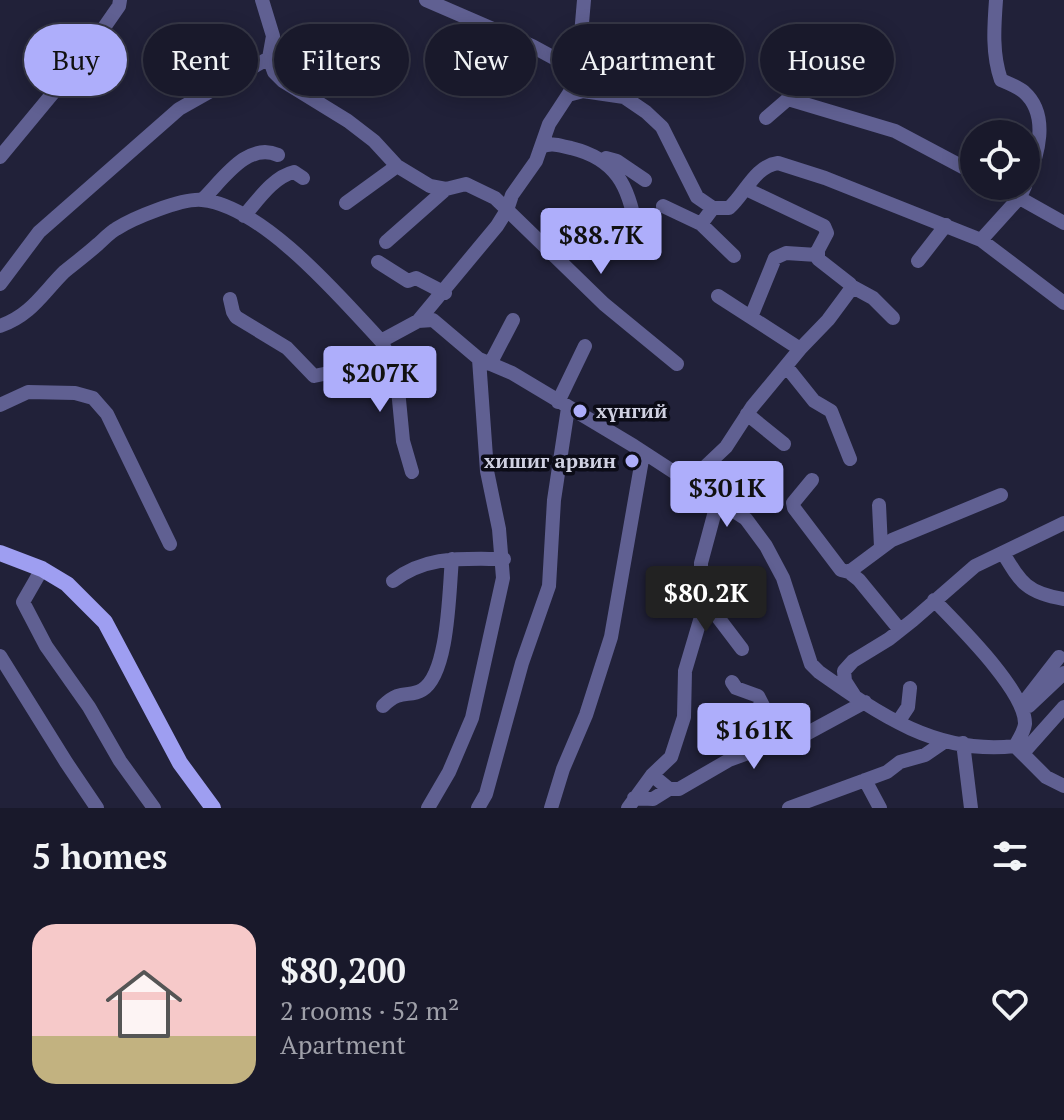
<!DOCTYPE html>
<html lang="en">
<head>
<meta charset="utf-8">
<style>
  :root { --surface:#19192b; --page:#262637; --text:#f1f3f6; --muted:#9fa0a9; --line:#373847; --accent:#aeaefb }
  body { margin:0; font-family:"PT Serif",serif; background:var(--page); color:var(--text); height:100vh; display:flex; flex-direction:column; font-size:30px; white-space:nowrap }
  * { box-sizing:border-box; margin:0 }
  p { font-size:26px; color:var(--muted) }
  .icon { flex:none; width:44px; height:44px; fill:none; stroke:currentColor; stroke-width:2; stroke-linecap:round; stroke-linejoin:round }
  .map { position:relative; height:808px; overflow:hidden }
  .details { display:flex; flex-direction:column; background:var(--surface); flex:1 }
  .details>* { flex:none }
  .guide { position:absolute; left:24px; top:24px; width:1016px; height:72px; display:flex; gap:16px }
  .fabs { position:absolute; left:960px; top:120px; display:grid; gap:16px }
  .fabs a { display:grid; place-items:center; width:80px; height:80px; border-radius:50%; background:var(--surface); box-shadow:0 4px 20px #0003,0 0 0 2px var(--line); font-size:40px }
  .price { position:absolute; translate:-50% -68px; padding:0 18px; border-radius:8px; background:var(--accent); color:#111; font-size:26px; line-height:52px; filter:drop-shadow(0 2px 4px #0008) }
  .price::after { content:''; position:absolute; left:50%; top:48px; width:24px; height:18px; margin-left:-12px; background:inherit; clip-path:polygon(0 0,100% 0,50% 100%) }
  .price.active { background:#222; color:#fff }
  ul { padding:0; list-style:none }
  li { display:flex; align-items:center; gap:24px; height:200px; padding:0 32px }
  li span { display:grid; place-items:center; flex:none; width:224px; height:160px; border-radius:24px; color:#555 }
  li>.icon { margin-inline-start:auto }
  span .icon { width:96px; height:96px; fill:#fffc; stroke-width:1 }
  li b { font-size:34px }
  h2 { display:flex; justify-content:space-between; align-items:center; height:96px; padding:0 32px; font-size:34px }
  .pill { padding:0 28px; border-radius:36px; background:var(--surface); box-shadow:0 4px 20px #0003,0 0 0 2px var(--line); font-size:28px; line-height:72px }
  .pill.active { background:var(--accent); color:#111 }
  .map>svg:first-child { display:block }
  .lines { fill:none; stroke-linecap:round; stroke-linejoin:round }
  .minor { stroke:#606092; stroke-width:14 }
  .major { stroke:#9e9ef1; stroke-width:16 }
  .poi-dot { fill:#aeaefb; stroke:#0c0c17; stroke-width:3 }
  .labels { text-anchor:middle; stroke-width:7; stroke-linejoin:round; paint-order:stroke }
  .poi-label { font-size:20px; font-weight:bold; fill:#d0d1e2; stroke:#0c0c17; text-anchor:start }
</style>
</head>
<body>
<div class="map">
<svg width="1064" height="808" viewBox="0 0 1064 808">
  <rect width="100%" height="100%" fill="#212139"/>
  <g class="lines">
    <!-- minor -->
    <path class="minor" d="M262 0 273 36 269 58 274 72 283 81 348 121 374 141 397 166 430 186 446 189 466 184 495 198 604 304 677 364
      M426 0 532 46 578 71
      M996 0C994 27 992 54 1001 80 1008 83 1018 87 1024 92 1050 115 1038 156 1026 183
      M581 47 617 50 623 59 607 94
      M568 95 577 81 584 0
      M766 118 788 99 895 131 974 173
      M541 147C552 142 560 146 571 148 616 159 629 186 636 229
      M0 157 87 52 119 6 120 0
      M606 158 617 161 645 180
      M998 186 1064 223
      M1025 186 1020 197 981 240 1064 303
      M202 200C222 181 247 141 278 155
      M346 203 397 166
      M663 206 701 224
      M713 208 701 224 734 256
      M244 216C258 200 273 177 294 172L303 178
      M386 242 446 189
      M918 261 946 225
      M378 262 408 281 416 278 445 293
      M0 284 39 232 179 109 269 58
      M851 286 873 298 893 318
      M718 296 800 349
      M230 299 233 312 236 317 287 348 314 376 348 369 386 351
      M751 317 775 258 786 253 817 255
      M418 321 497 226 507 210 512 195 536 161 549 124 568 95 583 91 624 97 646 112 662 127 697 197 713 208H729C745 194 755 166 778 163L825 178 981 240
      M0 326C31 315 42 294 64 272 75 263 87 254 97 245 103 240 109 233 116 229 133 218 182 198 202 200 263 206 341 298 381 341L418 321 433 320 479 359 512 373 634 446 746 519 766 546 783 578 811 664 819 672C880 715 937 755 1015 746L1046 777 1064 786
      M383 345 396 369 403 441 412 472
      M490 364 513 320
      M786 366 814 401 831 411 850 459
      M558 402 585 346
      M0 405 28 392 75 393 93 398 107 414 170 544
      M747 414 784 444
      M812 480 793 503 794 508 841 570 849 572
      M688 483 726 447 752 407 800 349 828 320 851 289 850 284 818 259V250L827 233 824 226 746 189
      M879 505 881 547
      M1003 553C1021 583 1027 593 1064 599
      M42 569 23 602 46 646 89 707 120 761 154 808
      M393 581C427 555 463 559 504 559
      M701 595 742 649
      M934 600C957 624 1026 691 1025 724 1024 732 1019 739 1015 746
      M900 630 859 580 849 572 892 540 1001 495
      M0 656 66 762 97 808
      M732 682 736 688 758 696 782 743
      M854 695 845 681 844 671 853 661 889 639 913 620 975 566 1064 523
      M383 706C401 688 409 698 422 690 449 674 449 589 452 559
      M1021 706 1059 657
      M1029 706 1064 673
      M898 722 908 707 910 688
      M963 743 971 808
      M1023 753 1064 707
      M652 775 669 789H679L729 760 764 747 793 741 865 702
      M865 780 880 808
      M634 798 653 799 669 789
      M428 808 449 772 472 718 503 578 499 529 487 471 479 359
      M478 808 486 794 522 663 549 586 554 500 568 408
      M551 808 563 769 586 715 611 637 643 454
      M628 808 652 775 671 757 684 717 685 671 701 617V563L718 500
      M789 808 887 772 900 762 925 755 944 742"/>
    <!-- major -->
    <path class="major" d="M0 553 42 569 67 584 105 622 180 763 213 808"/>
  </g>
  <!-- markers -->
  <g class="poi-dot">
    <circle cx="580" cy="411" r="8"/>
    <circle cx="632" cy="461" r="8"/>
  </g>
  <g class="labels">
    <!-- poi labels -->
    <g class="poi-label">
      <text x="596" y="418">хүнгий</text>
      <text x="616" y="468" text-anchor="end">хишиг арвин</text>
    </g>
  </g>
</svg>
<div class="fabs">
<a><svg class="icon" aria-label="locate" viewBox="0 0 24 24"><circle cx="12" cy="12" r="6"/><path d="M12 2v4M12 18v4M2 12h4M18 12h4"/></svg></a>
</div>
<b class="price" style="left:601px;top:276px">$88.7K</b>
<b class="price" style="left:380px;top:414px">$207K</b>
<b class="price" style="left:727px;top:529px">$301K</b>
<b class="price active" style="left:706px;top:634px">$80.2K</b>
<b class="price" style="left:754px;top:771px">$161K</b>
<div class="guide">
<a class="pill active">Buy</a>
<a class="pill">Rent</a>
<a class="pill">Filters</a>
<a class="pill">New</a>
<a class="pill">Apartment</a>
<a class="pill">House</a>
</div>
</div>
<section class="details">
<h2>5 homes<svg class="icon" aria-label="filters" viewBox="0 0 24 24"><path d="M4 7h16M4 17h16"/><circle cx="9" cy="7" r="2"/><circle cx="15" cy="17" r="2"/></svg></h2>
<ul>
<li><span style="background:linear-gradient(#f6c9c9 70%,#c2b280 0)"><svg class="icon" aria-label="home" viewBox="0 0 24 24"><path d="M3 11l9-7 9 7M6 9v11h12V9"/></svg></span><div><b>$80,200</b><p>2 rooms · 52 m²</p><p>Apartment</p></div><svg class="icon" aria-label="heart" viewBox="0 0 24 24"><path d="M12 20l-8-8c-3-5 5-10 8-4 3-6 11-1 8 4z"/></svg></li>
</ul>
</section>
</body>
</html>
